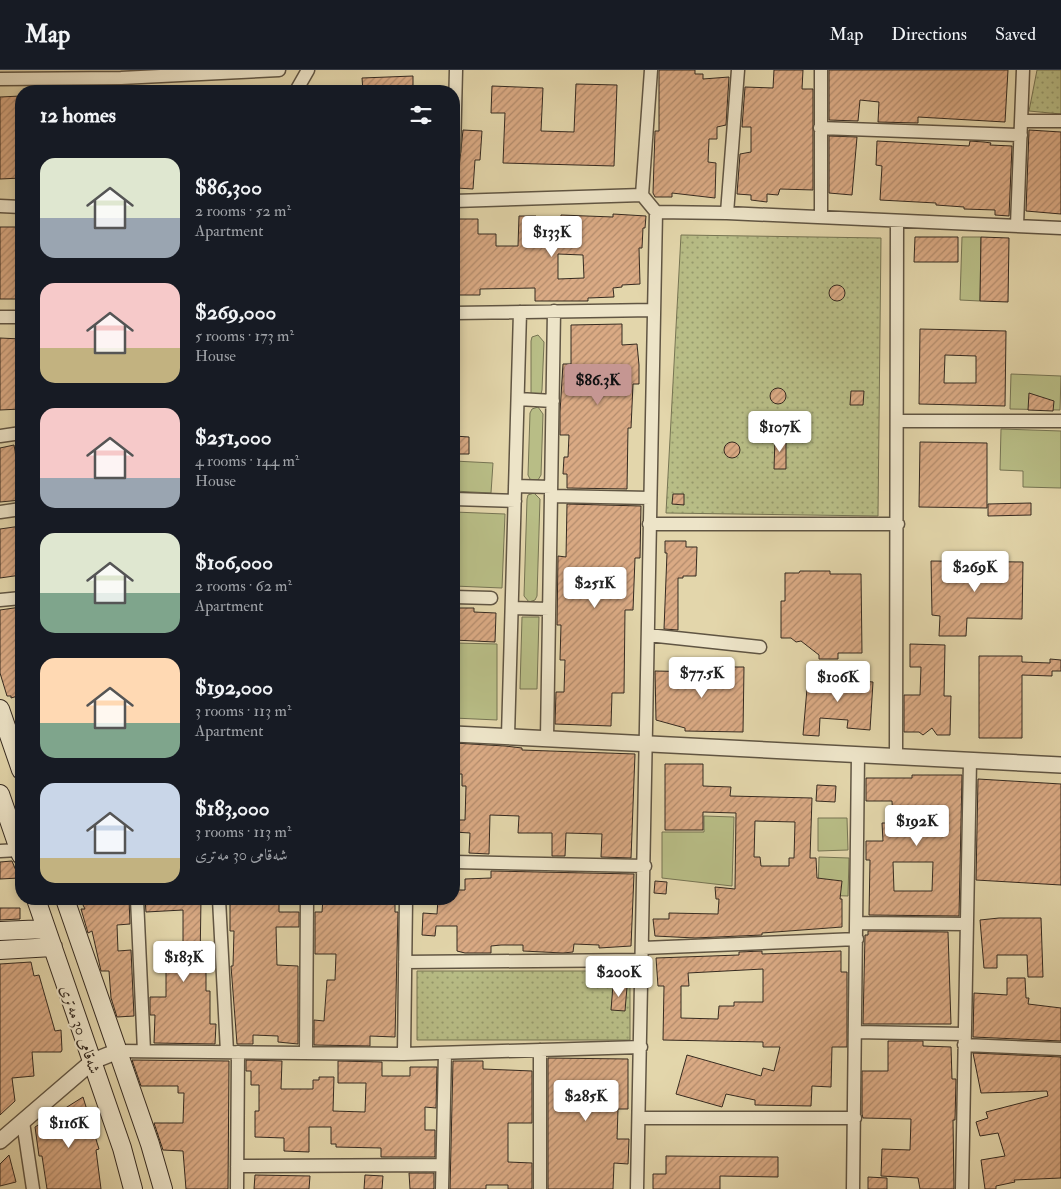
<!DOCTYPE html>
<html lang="en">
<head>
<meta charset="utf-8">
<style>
  :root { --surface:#171b24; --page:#20242c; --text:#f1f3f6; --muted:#9ea1a6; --line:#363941; --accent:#c59692 }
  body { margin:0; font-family:"IM FELL Double Pica",Amiri,serif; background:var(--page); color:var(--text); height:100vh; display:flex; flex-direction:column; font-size:19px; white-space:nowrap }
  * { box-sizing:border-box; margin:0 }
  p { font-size:16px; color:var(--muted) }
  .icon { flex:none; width:28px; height:28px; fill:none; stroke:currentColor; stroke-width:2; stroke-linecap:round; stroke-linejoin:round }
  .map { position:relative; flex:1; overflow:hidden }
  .panel { position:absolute; left:15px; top:15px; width:445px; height:820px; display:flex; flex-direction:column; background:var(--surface); border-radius:20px; box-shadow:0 2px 8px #0003 }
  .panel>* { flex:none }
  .price { position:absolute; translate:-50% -42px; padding:0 11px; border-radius:5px; background:#fff; color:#222; font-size:16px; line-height:32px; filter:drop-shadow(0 1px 2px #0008) }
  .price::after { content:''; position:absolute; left:50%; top:30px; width:15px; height:11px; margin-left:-8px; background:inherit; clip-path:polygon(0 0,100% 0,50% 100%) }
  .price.on { background:var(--accent); color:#111 }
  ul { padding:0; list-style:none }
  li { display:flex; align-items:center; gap:15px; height:125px; padding:0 25px }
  li span { display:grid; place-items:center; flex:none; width:140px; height:100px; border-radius:15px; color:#555 }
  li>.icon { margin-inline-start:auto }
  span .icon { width:60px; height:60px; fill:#fffc; stroke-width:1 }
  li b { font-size:21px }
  h2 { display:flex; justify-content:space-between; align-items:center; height:60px; padding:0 25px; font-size:21px }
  header { display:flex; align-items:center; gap:30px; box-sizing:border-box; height:70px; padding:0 25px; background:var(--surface); border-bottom:1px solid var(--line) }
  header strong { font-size:24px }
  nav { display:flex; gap:28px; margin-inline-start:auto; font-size:18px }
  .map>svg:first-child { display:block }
  .green { fill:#b8bd86; stroke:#767453 }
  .park { fill:url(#park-dots); stroke:#767453 }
  .building { fill:url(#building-hatch); stroke:#352a20; fill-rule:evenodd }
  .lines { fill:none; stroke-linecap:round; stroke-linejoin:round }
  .minor-casing { stroke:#605543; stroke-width:15 }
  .tertiary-casing { stroke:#605543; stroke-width:18 }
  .secondary-casing { stroke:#352a20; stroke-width:20 }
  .minor { stroke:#ede4c8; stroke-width:12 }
  .tertiary { stroke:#ede4c8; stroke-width:15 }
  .secondary { stroke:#ede4c8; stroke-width:18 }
  .labels { text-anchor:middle; stroke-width:4; stroke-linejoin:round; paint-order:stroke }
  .street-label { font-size:16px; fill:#352a20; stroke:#ede4c8 }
</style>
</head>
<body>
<header>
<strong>Map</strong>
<nav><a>Map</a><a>Directions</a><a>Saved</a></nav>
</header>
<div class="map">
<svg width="1061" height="1119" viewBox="0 0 1061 1119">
  <defs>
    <pattern id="park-dots" width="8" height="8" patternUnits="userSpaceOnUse" patternTransform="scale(1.25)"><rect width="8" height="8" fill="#b8bd86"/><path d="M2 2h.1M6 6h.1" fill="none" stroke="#969a6d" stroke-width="1.8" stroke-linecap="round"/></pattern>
    <pattern id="building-hatch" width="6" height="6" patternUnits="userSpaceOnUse" patternTransform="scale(1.25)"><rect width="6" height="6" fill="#daaa84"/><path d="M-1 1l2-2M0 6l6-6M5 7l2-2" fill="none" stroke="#b28b6c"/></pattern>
  </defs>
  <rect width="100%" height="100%" fill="#e3d6ab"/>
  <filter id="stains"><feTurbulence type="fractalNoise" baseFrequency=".004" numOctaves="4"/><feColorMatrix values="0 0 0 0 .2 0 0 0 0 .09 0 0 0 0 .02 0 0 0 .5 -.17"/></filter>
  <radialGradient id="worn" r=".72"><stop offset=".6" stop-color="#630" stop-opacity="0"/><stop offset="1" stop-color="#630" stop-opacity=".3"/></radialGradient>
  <!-- green -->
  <path class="green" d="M962 167H981L980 231 960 230Z
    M538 265 544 272 542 320 541 324H531V271L532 267Z
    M1011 304 1061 306 1060 340 1010 339Z
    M538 337 543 344 541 405 538 410 531 411 528 405 530 343 532 339Z
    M1001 359 1061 361V418L1023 417V401L1000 400Z
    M454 391 493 393 491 423 454 421Z
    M534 423 540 429 537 526 535 530 529 532 524 526 527 429 528 425Z
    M454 442 505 444 502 518 454 516Z
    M522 547H539L537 619H520Z
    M454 573 497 574V650L454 648Z
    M704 746 734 747 732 816 662 808V762H704Z
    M818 748H847L848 780 818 781Z
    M819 787 849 788 848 826 818 825Z"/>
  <!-- park -->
  <path class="park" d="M1037 0H1061V44L1029 41Z
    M681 165 881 168 878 446 666 443Z
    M417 901H630V970H417Z"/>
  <!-- building -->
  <path class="building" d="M659 0H695V4H703V9L729 7 726 55 717 57V69H709L708 92 716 93 715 128 672 123V127H655L653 123 655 61H659Z
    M774 0H803L802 19H813V120L780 119 778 125 767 124V132L751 130V125L737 124 740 84 751 82V57H742L745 17 773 18Z
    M829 0H1008L1005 52 918 47V53L878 52 879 32 860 30 858 51 829 50Z
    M413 6V21H363L362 8Z
    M576 14 617 15 614 96 503 93 505 43H491L492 16 543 18 541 61 574 62Z
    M21 26V108L0 109V27Z
    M463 60 482 61 480 90H475L473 119 457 118Z
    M1029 60 1061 62V144L1026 141Z
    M829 66 857 67 852 125 829 123Z
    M877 71 969 76 970 71 984 72 991 73 990 75 1012 76 1009 146 995 145V140L964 139V137L936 135V133L880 130 882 96 876 95Z
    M613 144 646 146 645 158H643L642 178H639L640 214 622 215V217L613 218 614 227 588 228V231H535V218L480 219V225H454V149H478V164H496V176H518L519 146H536L535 160 560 161 561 145 613 147ZM558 184 583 185 584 208 558 209Z
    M0 157H21V229H0Z
    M915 167H958V192H914Z
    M981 167 1009 168 1008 232 980 231Z
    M829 223a8 8 0 1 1 16 0a8 8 0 1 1-16 0Z
    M622 254V275L637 274 639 295V314H633L631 358H628L627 419 567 418V404H563L564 387H568L569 365H560V342L563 294H571V255Z
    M920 259 1006 261 1005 336 919 334ZM945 285 976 286V313H944Z
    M0 268 21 269V339L0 340Z
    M770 326a8 8 0 1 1 16 0a8 8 0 1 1-16 0Z
    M851 321H864L863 335H850Z
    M1029 323 1054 331 1053 341 1028 340Z
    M454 366 469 367V384H454Z
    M775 367H786V399H774Z
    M920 372 987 373V438L919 437Z
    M724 380a8 8 0 1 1 16 0a8 8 0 1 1-16 0Z
    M14 375 18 398 21 397V430L0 432V378Z
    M673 424H684V435L672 434Z
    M1031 433V445L988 446V434Z
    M567 434 641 436 640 488H635L633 540H625L624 623H612L611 656 555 654 556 622H564L565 590H560L561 555H557L558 486 566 487Z
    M21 456V505L0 508V459Z
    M665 471H686V477H697L696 506H683V508H678V560L664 559 667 483H665Z
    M931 491 1023 492 1022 549 967 548 966 566H939L940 546 932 545Z
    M800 501H830V504H861L862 583H838V589H819V585L801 571 796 572 791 568H781V531H785V503H799Z
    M21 537V625L11 628V626H7L0 603V540Z
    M459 538H474V542L496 543 495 572 454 570V541H459Z
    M910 574 945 575 944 626H951L950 665H937L932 658 923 665 919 662H904V625H920L921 597H910Z
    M979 586H1022V592L1050 593V589L1061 590V601H1052V606L1022 605V668H979Z
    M705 592 727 593V597H744L743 662 685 661V658L656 650 655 601 704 602Z
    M808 607 873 612 870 660 847 658 848 650 820 648 819 666 803 665Z
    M454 673 505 676 522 678V680L635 684 631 788 601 787 602 764 566 763 565 786H552V763H518L519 746 490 745 489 784 469 783 470 763 454 762V750H465L466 716H462V704H454Z
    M665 694H703V716L731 717 730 726 812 728 810 788H816L817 808 842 811 840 829H842V857L762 863V865L695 868 655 866 653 849H669V843L718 844 719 829H716L715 817 735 819 736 743 703 742V760H665ZM755 751 795 752 794 788H789V796H761L760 787H754Z
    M912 705H962L959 846 869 845 870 790H866V771H883L882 753H893L892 731H866V708H912ZM893 792H933L932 821H894Z
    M978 709 1061 714V815L976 810Z
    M817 715 836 716 835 732 816 731Z
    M12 791 19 808 0 809V792Z
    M491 801 634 804 631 876 599 878V875L574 874 573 882 563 883 523 881V875H501L491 876V883H465L457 881V856H436L435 866 422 865 423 843 437 844 438 829H454V820H465V809L491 808Z
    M655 811 667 812 666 824 654 823Z
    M80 829H129L130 854 117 855 118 881 131 880 134 946 117 947 111 928 109 901H101L92 861 88 863 81 839H85Z
    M145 829H201L200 894H206V921H210V954H216L215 974 154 973 155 945H150V927H166V894H172V873H183V840L146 842Z
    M230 829H279V842H299V857H276L277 895 298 896V974L278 972V966L253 965V974H237L231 896H233L234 861H230Z
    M323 829H395V842H398L395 967 370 966V976L314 975V950L324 951 327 910H335L336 884H315V842H322Z
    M0 838H20V849L0 850Z
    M999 848H1041L1043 907H1028L1027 885H997V898H984L980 850Z
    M868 861 948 862 951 954H863L865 865H868Z
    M762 881V884L841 881V902H847V977H832L831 1017 812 1016 811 1036 755 1035V1030L726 1024 722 1037 676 1024 687 985 761 1006 763 998 774 1001 780 977H763V972L663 970 664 916H658L656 888 739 885V882ZM763 899V932H734V936H719L718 949 681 948V916H689L688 903Z
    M31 892 34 906 39 905 55 961 61 960 62 980 61 982H32L34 1006 12 1008 15 1031 0 1045V894Z
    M1007 908H1025L1026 928H1029L1028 934 1061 938V971L973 967 974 923 1007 925Z
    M613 915 627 917 625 941 611 940Z
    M888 971H923V976L951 977 952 1009H956L955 1050H953L954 1119H920L918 1108 881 1106 882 1079 910 1080 911 1049 863 1048 862 1044V1001H888Z
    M973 983 1061 987V1108L1014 1110 1015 1112 996 1116V1119H985L981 1090 1005 1086 998 1063 980 1066 976 1052 988 1048 986 1042 1048 1026 1047 1021 981 1023Z
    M548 988 628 989V1039H618L617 1069H629L628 1094 614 1093 613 1119H548Z
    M132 990 229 991 228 1119H186L183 1081 163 1080 154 1053H183L184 1023H178V1016H141Z
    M246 990 282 991 281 1019H313V1010H319V1007H334L333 1041 365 1042 366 1013H338V991L382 992V1006H410V997H437L436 1038 425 1037V1060H435V1087H381V1078L336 1077V1074H331V1057H309V1082L284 1081V1068L255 1067V1041H259V1015H251V1001H246Z
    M453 991H483V999L532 1001V1053H508V1092L532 1093V1119H508V1115H486V1119H450Z
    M83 1027 99 1079 96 1080 101 1119H47L42 1086H39L35 1057Z
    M9 1085 16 1112 0 1116V1094Z
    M666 1086 778 1087V1107L720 1106V1119H653V1104H666Z
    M409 1103H434V1119H410Z
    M255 1105 310 1106 309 1119H254Z
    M365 1105 383 1106 382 1119H364Z
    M868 1107 887 1108V1119H868Z"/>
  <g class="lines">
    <!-- minor casing -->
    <g class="minor-casing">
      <path id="minor" d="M821 0V147
        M0 9 121 8 279 0
        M296 21 308 0
        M1022 51H1061
        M820 58 1021 65
        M454 81 456 0
        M642 125 651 0
        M454 131 642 125 656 142 727 143 1061 158
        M0 136 21 137
        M727 143 738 0
        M1017 155 1023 0
        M454 243 654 240
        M0 247H21
        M518 329 553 331
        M897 351H1061
        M0 366 21 363
        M515 416 551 417
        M551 426 650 428
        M454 429 515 431
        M0 442 21 439
        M649 454H898
        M454 527 491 528
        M0 530 21 528
        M512 538 549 539
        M648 565 760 577
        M508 666 520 242
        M547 668 554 241
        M896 686 897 151
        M0 781 19 780
        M454 792 645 796
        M137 829 144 981
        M219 829 227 982
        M857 853 966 854
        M643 878 857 869
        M405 892 643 890
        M856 962 964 964
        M964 975 1061 979
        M118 981 404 984 641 977
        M306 983 307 829
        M404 984 406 829
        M640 1048H855
        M23 1052 33 1119
        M237 1096 442 1095
        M237 1119 238 982
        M442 1119 445 983
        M540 1119V980
        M637 1119 656 142
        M853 1119 858 684
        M962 1119 970 690"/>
    </g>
    <!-- tertiary casing -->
    <g class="tertiary-casing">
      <path id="tertiary" d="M454 664 1061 695
        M0 1071 93 991 118 981"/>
    </g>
    <!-- secondary casing -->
    <g class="secondary-casing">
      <path id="secondary" d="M0 639 21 700
        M0 724 21 785
        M36 829 122 1078 133 1119
        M65 829 150 1074 163 1119
        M0 861 46 859
        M0 880 53 877"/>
    </g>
    <!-- minor -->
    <use href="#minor" class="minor"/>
    <!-- tertiary -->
    <use href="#tertiary" class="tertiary"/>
    <!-- secondary -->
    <use href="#secondary" class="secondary"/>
  </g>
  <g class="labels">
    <!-- street labels -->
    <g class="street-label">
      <text transform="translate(81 959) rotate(71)" y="6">شەقامی 30 مەتری</text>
    </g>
  </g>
  <rect width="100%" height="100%" filter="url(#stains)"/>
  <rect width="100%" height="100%" fill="url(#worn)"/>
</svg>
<b class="price" style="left:552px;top:188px">$133K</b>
<b class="price on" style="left:598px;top:336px">$86.3K</b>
<b class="price" style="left:780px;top:383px">$107K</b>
<b class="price" style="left:975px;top:523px">$269K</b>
<b class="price" style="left:595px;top:539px">$251K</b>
<b class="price" style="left:702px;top:629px">$77.5K</b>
<b class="price" style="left:838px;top:633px">$106K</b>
<b class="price" style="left:917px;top:777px">$192K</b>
<b class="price" style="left:184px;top:913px">$183K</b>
<b class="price" style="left:619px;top:928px">$200K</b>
<b class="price" style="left:586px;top:1052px">$285K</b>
<b class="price" style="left:69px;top:1079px">$116K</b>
<section class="panel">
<h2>12 homes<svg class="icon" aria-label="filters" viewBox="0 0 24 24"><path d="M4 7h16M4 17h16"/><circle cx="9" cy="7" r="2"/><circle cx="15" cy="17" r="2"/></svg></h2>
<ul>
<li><span style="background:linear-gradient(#dfe7d0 60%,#9aa5b1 0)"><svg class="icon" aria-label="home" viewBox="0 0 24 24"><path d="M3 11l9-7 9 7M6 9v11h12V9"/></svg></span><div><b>$86,300</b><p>2 rooms · 52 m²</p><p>Apartment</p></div></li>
<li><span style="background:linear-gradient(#f6c9c9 65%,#c2b280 0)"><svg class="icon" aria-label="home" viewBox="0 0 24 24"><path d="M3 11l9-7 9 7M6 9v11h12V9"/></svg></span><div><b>$269,000</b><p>5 rooms · 173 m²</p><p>House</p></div></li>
<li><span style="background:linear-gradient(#f6c9c9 70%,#9aa5b1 0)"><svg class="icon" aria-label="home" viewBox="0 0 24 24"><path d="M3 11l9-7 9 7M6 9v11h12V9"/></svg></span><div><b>$251,000</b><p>4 rooms · 144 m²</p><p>House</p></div></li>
<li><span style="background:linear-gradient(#dfe7d0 60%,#7fa58c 0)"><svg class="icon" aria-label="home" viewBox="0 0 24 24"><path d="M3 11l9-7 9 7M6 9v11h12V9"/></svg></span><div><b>$106,000</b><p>2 rooms · 62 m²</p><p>Apartment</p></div></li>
<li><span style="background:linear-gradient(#ffd9b3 65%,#7fa58c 0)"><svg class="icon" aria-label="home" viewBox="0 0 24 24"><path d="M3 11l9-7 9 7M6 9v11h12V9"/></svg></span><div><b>$192,000</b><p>3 rooms · 113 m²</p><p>Apartment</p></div></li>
<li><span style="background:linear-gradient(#c9d6e8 75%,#c2b280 0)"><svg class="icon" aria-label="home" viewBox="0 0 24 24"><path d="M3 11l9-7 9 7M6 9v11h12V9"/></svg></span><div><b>$183,000</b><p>3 rooms · 113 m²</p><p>شەقامی 30 مەتری</p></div></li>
</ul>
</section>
</div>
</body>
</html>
